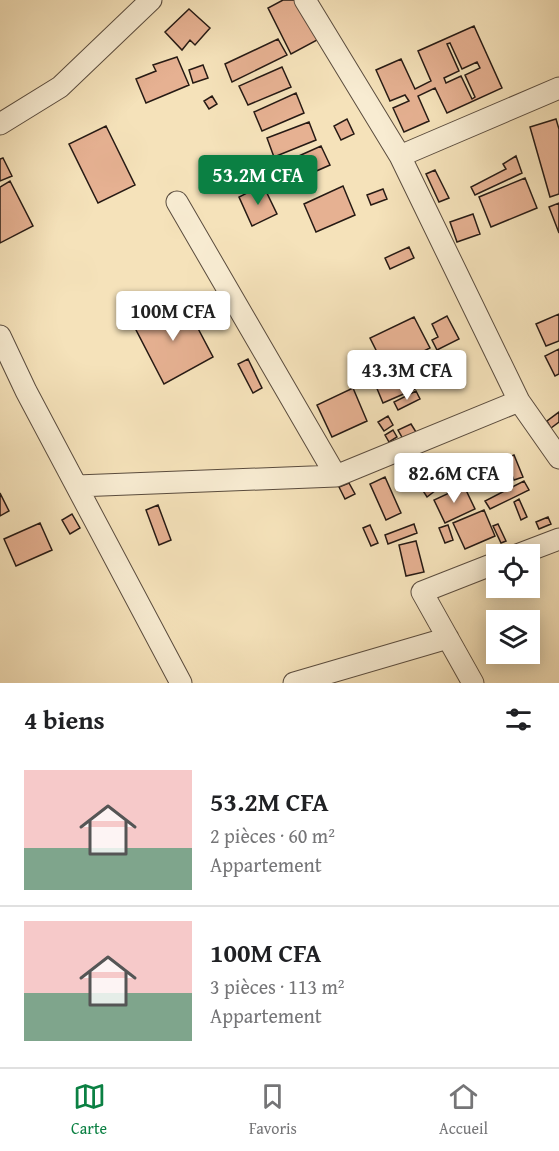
<!DOCTYPE html>
<html lang="fr">
<head>
<meta charset="utf-8">
<style>
  :root { --surface:#fff; --page:#f6f6f6; --text:#202124; --muted:#757577; --line:#e0e0e0; --accent:#0b8043 }
  body { margin:0; font-family:"Gentium Book Plus",serif; background:var(--page); color:var(--text); height:100vh; display:flex; flex-direction:column; font-size:22px; white-space:nowrap }
  * { box-sizing:border-box; margin:0 }
  p { font-size:20px; color:var(--muted) }
  .icon { flex:none; width:33px; height:33px; fill:none; stroke:currentColor; stroke-width:2; stroke-linecap:round; stroke-linejoin:round }
  .map { position:relative; height:683px; overflow:hidden }
  .side { display:flex; flex-direction:column; background:var(--surface); flex:1 }
  .side>* { flex:none }
  .fabs { position:absolute; left:486px; top:544px; display:grid; gap:12px }
  .fabs a { display:grid; place-items:center; width:54px; height:54px; border-radius:0px; background:var(--surface); box-shadow:0 3px 15px #0003; font-size:30px }
  .price { position:absolute; translate:-50% -51px; padding:0 14px; border-radius:6px; background:#fff; color:#222; font-size:20px; line-height:39px; filter:drop-shadow(0 2px 3px #0008) }
  .price::after { content:''; position:absolute; left:50%; top:36px; width:18px; height:14px; margin-left:-9px; background:inherit; clip-path:polygon(0 0,100% 0,50% 100%) }
  .price.current { background:var(--accent); color:#fff }
  ul { padding:0; list-style:none }
  li { display:flex; align-items:center; gap:18px; height:150px; padding:0 24px }
  li+li { border-top:2px solid var(--line) }
  li span { display:grid; place-items:center; flex:none; width:168px; height:120px; border-radius:0px; color:#555 }
  li>.icon { margin-inline-start:auto }
  span .icon { width:72px; height:72px; fill:#fffc; stroke-width:1 }
  li b { font-size:26px }
  h2 { display:flex; justify-content:space-between; align-items:center; height:72px; padding:0 24px; font-size:26px }
  .dock { display:flex; justify-content:space-around; align-items:center; height:84px; border-top:2px solid var(--line); background:var(--surface); font-size:16px; color:var(--muted) }
  .dock a { display:grid; justify-items:center; gap:3px }
  .dock .current { color:var(--accent) }
  .map>svg:first-child { display:block }
  .building { fill:#e6b192; stroke:#261a14; stroke-width:1.5; fill-rule:evenodd }
  .lines { fill:none; stroke-linecap:round; stroke-linejoin:round }
  .minor-casing { stroke:#5a4c3e; stroke-width:23 }
  .minor { stroke:#f8ecd2; stroke-width:21 }
</style>
</head>
<body>
<div class="map">
<svg width="559" height="683" viewBox="0 0 559 683">
  <rect width="100%" height="100%" fill="#f5e2ba"/>
  <filter id="stains"><feTurbulence type="fractalNoise" baseFrequency=".00333" numOctaves="4"/><feColorMatrix values="0 0 0 0 .2 0 0 0 0 .09 0 0 0 0 .02 0 0 0 .5 -.17"/></filter>
  <radialGradient id="worn" r=".72"><stop offset=".6" stop-color="#630" stop-opacity="0"/><stop offset="1" stop-color="#630" stop-opacity=".3"/></radialGradient>
  <!-- building -->
  <path class="building" d="M283 0H300L319 39 291 54 268 8Z
    M189 9 210 28 195 45 190 40 182 50 165 32Z
    M474 26 502 88 447 113 435 88 418 96 429 121 404 132 393 108 409 101 405 95 390 101 376 70 401 59 415 89 431 81 418 51ZM450 43 462 69 477 62 480 68 465 75 475 97 472 99 461 76 446 83 444 78 459 71 447 44Z
    M278 39 287 55 232 82 225 64Z
    M177 57 189 85 146 103 136 79 156 71 153 65Z
    M203 65 208 78 193 83 189 70Z
    M282 67 291 87 248 105 239 86Z
    M296 93 304 113 262 131 254 112Z
    M212 96 217 104 209 109 204 101Z
    M347 119 354 134 341 140 334 126Z
    M556 119 559 129V194L550 197 530 127Z
    M309 122 316 140 274 157 267 138Z
    M106 126 135 185 98 203 69 144Z
    M321 146 330 165 289 183 281 164Z
    M516 156 522 173 475 195 471 187 506 169 503 164Z
    M3 158 12 176 0 181V159Z
    M435 170 449 198 439 202 426 174Z
    M525 178 537 208 491 227 479 197Z
    M10 181 33 226 0 243V187Z
    M263 185 277 214 252 226 239 197Z
    M343 186 355 215 316 232 304 204Z
    M383 189 387 199 371 205 367 195Z
    M559 203V233L549 207Z
    M473 214 480 234 457 242 450 222Z
    M409 247 414 258 390 269 385 258Z
    M183 300 213 357 164 384 134 326Z
    M142 312 145 317 127 326 124 320Z
    M559 314V341L546 346 536 324Z
    M447 316 459 339 437 350 432 340 438 337 432 324Z
    M414 317 430 348 386 370 370 338Z
    M559 349V374L555 376 545 356Z
    M248 359 262 388 253 393 238 364Z
    M405 365 415 389 383 403 373 379Z
    M353 388 367 421 332 437 317 405Z
    M416 391 420 399 398 410 394 402Z
    M559 412V422L551 428 547 421Z
    M388 416 393 425 384 431 378 422Z
    M411 424 416 432 403 439 398 430Z
    M393 430 397 437 389 442 385 435Z
    M514 455 523 477 514 480 505 459Z
    M448 457 455 482 440 486 433 462Z
    M499 457 508 473 496 480 487 464Z
    M462 463 470 476 459 483 450 470Z
    M385 477 401 513 386 520 370 484Z
    M427 477 436 490 427 497 418 483Z
    M524 481 529 490 490 509 485 501Z
    M349 483 355 494 345 499 339 487Z
    M464 486 475 509 445 523 434 500Z
    M0 493 9 511 0 516Z
    M519 499 527 517 521 520 514 502Z
    M158 505 171 540 159 545 146 510Z
    M484 510 495 536 465 549 453 523Z
    M72 514 80 528 70 534 62 520Z
    M548 517 551 524 539 529 536 522Z
    M40 523 52 550 16 566 4 539Z
    M414 524 417 533 388 544 385 535Z
    M498 524 506 541 501 543 493 526Z
    M370 525 378 543 371 546 363 528Z
    M448 525 453 540 445 543 439 528Z
    M416 541 424 572 406 576 399 545Z"/>
  <g class="lines">
    <!-- minor casing -->
    <g class="minor-casing">
      <path id="minor" d="M305 0 400 156 519 401 559 458
        M0 124 60 87 151 0
        M400 156 559 88
        M177 202 336 476
        M0 336 26 391 181 683
        M77 486 336 476 519 401
        M517 555 559 539
        M294 683 448 638
        M473 683 422 592 496 563"/>
    </g>
    <!-- minor -->
    <use href="#minor" class="minor"/>
  </g>
  <rect width="100%" height="100%" filter="url(#stains)"/>
  <rect width="100%" height="100%" fill="url(#worn)"/>
</svg>
<div class="fabs">
<a><svg class="icon" aria-label="locate" viewBox="0 0 24 24"><circle cx="12" cy="12" r="6"/><path d="M12 2v4M12 18v4M2 12h4M18 12h4"/></svg></a>
<a><svg class="icon" aria-label="layers" viewBox="0 0 24 24"><path d="M12 4l9 5-9 5-9-5zM3 14l9 5 9-5"/></svg></a>
</div>
<b class="price current" style="left:258px;top:206px">53.2M CFA</b>
<b class="price" style="left:173px;top:342px">100M CFA</b>
<b class="price" style="left:407px;top:401px">43.3M CFA</b>
<b class="price" style="left:454px;top:504px">82.6M CFA</b>
</div>
<section class="side">
<h2>4 biens<svg class="icon" aria-label="filters" viewBox="0 0 24 24"><path d="M4 7h16M4 17h16"/><circle cx="9" cy="7" r="2"/><circle cx="15" cy="17" r="2"/></svg></h2>
<ul>
<li><span style="background:linear-gradient(#f6c9c9 65%,#7fa58c 0)"><svg class="icon" aria-label="home" viewBox="0 0 24 24"><path d="M3 11l9-7 9 7M6 9v11h12V9"/></svg></span><div><b>53.2M CFA</b><p>2 pièces · 60 m²</p><p>Appartement</p></div></li>
<li><span style="background:linear-gradient(#f6c9c9 60%,#7fa58c 0)"><svg class="icon" aria-label="home" viewBox="0 0 24 24"><path d="M3 11l9-7 9 7M6 9v11h12V9"/></svg></span><div><b>100M CFA</b><p>3 pièces · 113 m²</p><p>Appartement</p></div></li>
</ul>
</section>
<nav class="dock">
<a class="current"><svg class="icon" aria-label="map" viewBox="0 0 24 24"><path d="M3 6l6-2 6 2 6-2v14l-6 2-6-2-6 2zM9 4v14M15 6v14"/></svg>Carte</a>
<a><svg class="icon" aria-label="saved" viewBox="0 0 24 24"><path d="M7 4h10v16l-5-4-5 4z"/></svg>Favoris</a>
<a><svg class="icon" aria-label="home" viewBox="0 0 24 24"><path d="M3 11l9-7 9 7M6 9v11h12V9"/></svg>Accueil</a>
</nav>
</body>
</html>
